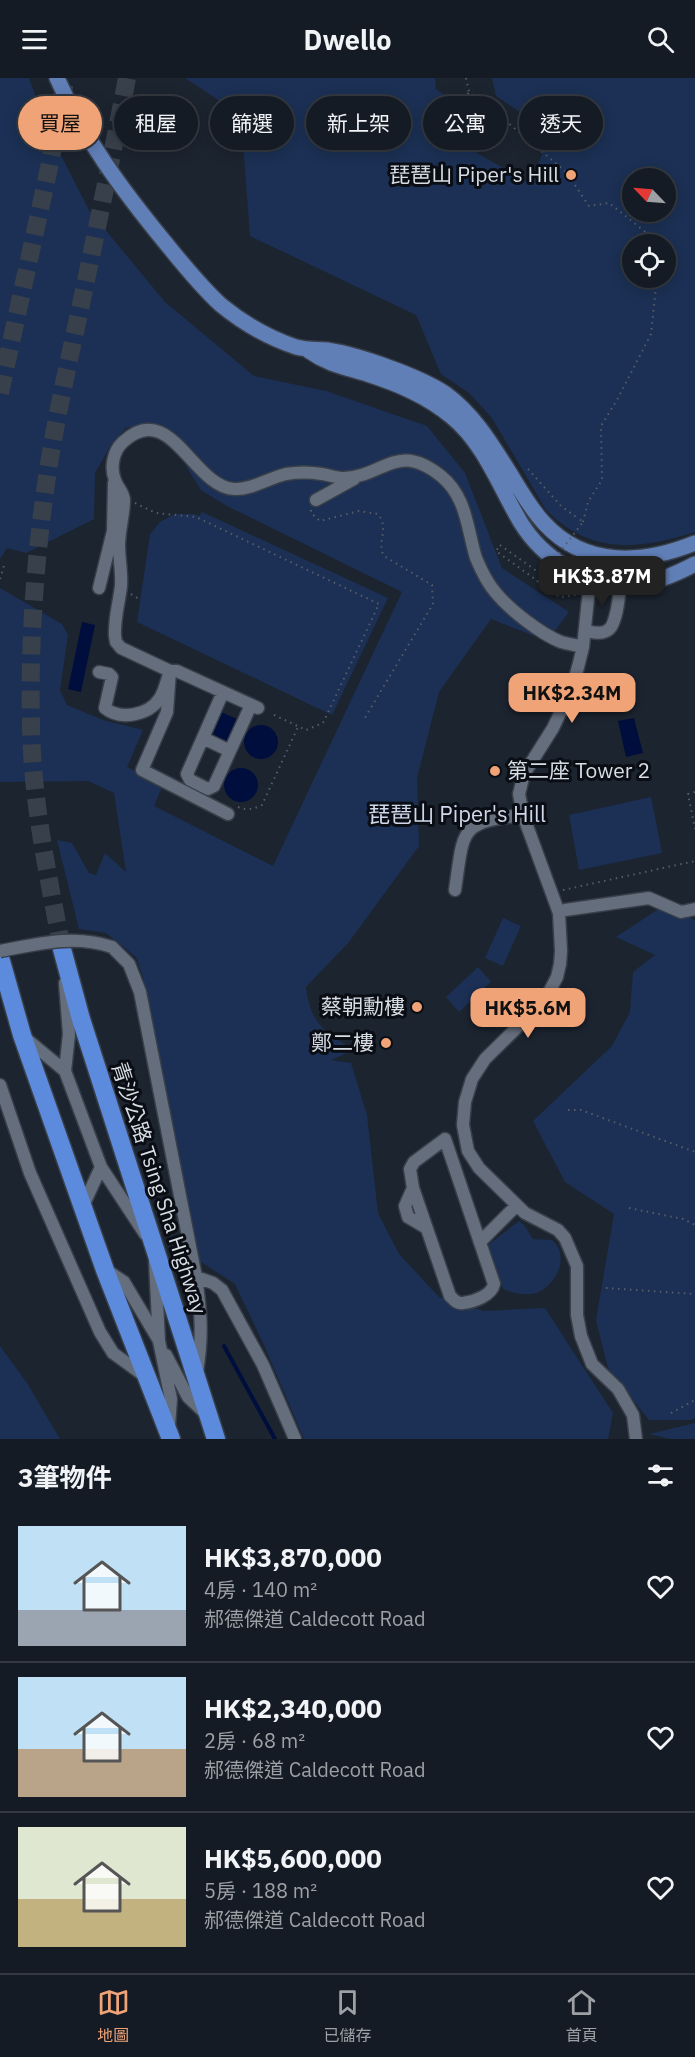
<!DOCTYPE html>
<html lang="zh-TW">
<head>
<meta charset="utf-8">
<style>
  :root { --surface:#151b24; --page:#1e242c; --text:#f1f3f6; --muted:#9da1a6; --line:#343941; --accent:#efa377 }
  body { margin:0; font-family:"IBM Plex Sans","Noto Sans TC",sans-serif; background:var(--page); color:var(--text); height:100vh; display:flex; flex-direction:column; font-size:22px; white-space:nowrap }
  * { box-sizing:border-box; margin:0 }
  p { font-size:20px; color:var(--muted) }
  .icon { flex:none; width:33px; height:33px; fill:none; stroke:currentColor; stroke-width:2; stroke-linecap:round; stroke-linejoin:round }
  .map { position:relative; height:1361px; overflow:hidden }
  .sheet { display:flex; flex-direction:column; background:var(--surface); flex:1 }
  .sheet>* { flex:none }
  .hud { position:absolute; left:18px; top:18px; width:660px; height:54px; display:flex; gap:12px }
  .needle { width:39px; rotate:295deg }
  .tools { position:absolute; left:622px; top:90px; display:grid; gap:12px }
  .tools a { display:grid; place-items:center; width:54px; height:54px; border-radius:50%; background:var(--surface); box-shadow:0 3px 15px #0003,0 0 0 2px var(--line); font-size:30px }
  .price { position:absolute; translate:-50% -51px; padding:0 14px; border-radius:12px; background:var(--accent); color:#111; font-size:20px; line-height:39px; filter:drop-shadow(0 2px 3px #0008) }
  .price::after { content:''; position:absolute; left:50%; top:36px; width:18px; height:14px; margin-left:-9px; background:inherit; clip-path:polygon(0 0,100% 0,50% 100%) }
  .price.on { background:#222; color:#fff }
  ul { padding:0; list-style:none }
  li { display:flex; align-items:center; gap:18px; height:150px; padding:0 18px }
  li+li { border-top:2px solid var(--line) }
  li span { display:grid; place-items:center; flex:none; width:168px; height:120px; border-radius:0px; color:#555 }
  li>.icon { margin-inline-start:auto }
  span .icon { width:72px; height:72px; fill:#fffc; stroke-width:1 }
  li b { font-size:26px }
  h2 { display:flex; justify-content:space-between; align-items:center; height:72px; padding:0 18px; font-size:26px }
  .pill { padding:0 21px; border-radius:27px; background:var(--surface); box-shadow:0 3px 15px #0003,0 0 0 2px var(--line); font-size:21px; line-height:54px }
  .pill.on { background:var(--accent); color:#111 }
  header { display:flex; justify-content:space-between; align-items:center; height:78px; padding:0 18px; background:var(--surface); font-size:27px; font-weight:800 }
  .tabs { display:flex; justify-content:space-around; align-items:center; height:84px; border-top:2px solid var(--line); background:var(--surface); font-size:16px; color:var(--muted) }
  .tabs a { display:grid; justify-items:center; gap:3px }
  .tabs .on { color:var(--accent) }
  .map>svg:first-child { display:block }
  .green { fill:#1b3054; fill-rule:evenodd }
  .water { fill:#000e3d }
  .lines { fill:none; stroke-linecap:round; stroke-linejoin:round }
  .stream { stroke:#000e3d; stroke-width:4 }
  .highway-tunnel { stroke:#38404b; stroke-width:18; stroke-dasharray:18 9; stroke-linecap:butt }
  .minor-casing { stroke:#393f49; stroke-width:15 }
  .major-casing { stroke:#393f49; stroke-width:18 }
  .highway-casing { stroke:#393f49; stroke-width:21 }
  .path { stroke:#565d68; stroke-width:2; stroke-dasharray:1.5 4.5; stroke-linecap:butt }
  .minor { stroke:#656e7d; stroke-width:12 }
  .major { stroke:#607fb7; stroke-width:15 }
  .highway { stroke:#5c8bdd; stroke-width:18 }
  .minor-bridge-casing { stroke:#393f49; stroke-width:15; stroke-linecap:butt }
  .path-bridge { stroke:#565d68; stroke-width:2; stroke-dasharray:1.5 4.5; stroke-linecap:butt }
  .minor-bridge { stroke:#656e7d; stroke-width:12 }
  .poi-dot { fill:#efa377; stroke:#0a0d13; stroke-width:2 }
  .labels { text-anchor:middle; stroke-width:6; stroke-linejoin:round; paint-order:stroke }
  .poi-label { font-size:21px; fill:#d7dde5; stroke:#0a0d13; text-anchor:end }
  .street-label { font-size:21px; fill:#d7dde5; stroke:#0a0d13 }
  .neighbourhood-label { font-size:22px; fill:#ced8ea; stroke:#0a0d13 }
</style>
</head>
<body>
<header><svg class="icon" aria-label="menu" viewBox="0 0 24 24"><path d="M4 6h16M4 12h16M4 18h16"/></svg>Dwello<svg class="icon" aria-label="search" viewBox="0 0 24 24"><circle cx="10" cy="10" r="6"/><path d="M15 15l6 6"/></svg></header>
<div class="map">
<svg width="695" height="1361" viewBox="0 0 695 1361">
  <rect width="100%" height="100%" fill="#1c2430"/>
  <!-- green -->
  <path class="green" d="M0 0H29L47 50 89 132 165 224 254 298 326 313 427 348 465 395 502 490 569 534 547 563 491 541 439 614 417 700 419 768 349 864 306 909C311 947 324 953 354 972L331 982 351 985 367 1037 378 1135 399 1176 439 1219 484 1233 545 1230 613 1335 608 1361H304L264 1267 235 1206 198 1182 172 1059 143 899 136 879 106 855 79 851 57 762 72 765 89 795 96 797 105 775 126 794 114 715 88 703 0 704V510L62 546 68 557 60 612 67 627 103 642 143 652 127 689 163 707 154 728 273 788 402 514 227 428 201 412 187 390 180 375 167 364 153 345 126 350 111 367 95 395 94 441 26 475 7 470 0 481Z
    M185 0H435L436 11 454 24 440 54 530 105 551 55 496 18 492 0H695V454C639 472 591 477 546 432L492 340 469 315 441 296 416 237 250 158 243 66 217 21ZM633 100H666V134H633ZM633 166H666V200H633Z
    M202 434 388 520 332 637 137 544 150 456 160 444 175 436H194L199 438Z
    M651 719 662 775 579 792 569 737Z
    M660 830 695 842V1340L691 1342H649L608 1290 596 1242 614 1136 565 1104 533 1043 612 968 630 934 633 894 655 877 616 859Z
    M503 840 521 848 503 888 485 880Z
    M478 889 491 904 459 934 446 919Z
    M519 1143 524 1147 533 1161 552 1162C571 1178 556 1208 536 1215 524 1218 514 1215 503 1211L488 1167Z
    M0 1268 27 1305 60 1361H0Z
    M695 1345V1361H671L649 1356Z"/>
  <!-- water -->
  <path class="water" d="M82 544 95 547 81 614 68 611Z
    M221 634 239 642 229 664 211 656Z
    M634 640 643 675 626 679 618 643Z
    M244 664a17 17 0 1 1 34 0a17 17 0 1 1-34 0Z
    M224 707a17 17 0 1 1 34 0a17 17 0 1 1-34 0Z"/>
  <g class="lines">
    <!-- stream -->
    <path class="stream" d="M224 1268 275 1361"/>
    <!-- highway-tunnel -->
    <path class="highway-tunnel" d="M0 315 49 90 65 3
      M62 871C48 797 32 723 31 647 29 565 35 481 47 399 56 338 70 278 83 217 98 145 113 73 127 0"/>
    <!-- minor casing -->
    <g class="minor-casing">
      <path id="minor" d="M316 422 354 401
        M595 477 591 492 583 569 578 589 572 610 553 650 524 696 519 716 523 737 559 835 561 873 560 886 557 899 545 922 485 981 472 1001 465 1024 463 1047 468 1073 479 1090 525 1135 558 1152 565 1160 577 1188V1237L581 1258 592 1286 618 1311 633 1337 636 1361
        M99 510 113 453 114 405
        M585 553C592 554 602 557 608 552 618 546 623 499 617 489 615 485 611 482 607 480
        M99 594 109 596 112 599 105 630C121 643 149 637 160 620 165 612 167 601 170 593H177L258 630
        M223 614 187 696 190 702 208 711 214 708 251 627
        M203 660 230 673
        M228 736 142 692 167 634 170 593 121 570 116 564 115 558C114 541 119 525 121 508 122 495 119 481 119 467 119 452 124 437 124 422 124 415 117 409 115 402 110 390 113 373 123 364 170 320 193 409 234 411 251 412 269 400 286 396 297 394 310 394 322 396 329 397 336 400 344 400 385 398 397 363 441 398 467 419 467 451 476 480 481 492 487 505 496 515 510 532 541 556 561 564 568 566 576 567 583 569
        M455 812C464 752 458 744 523 737
        M559 835 565 832 649 820 681 834 695 831
        M112 869 129 886 140 914 196 1199C201 1235 203 1257 197 1294
        M65 905 69 956 65 993 101 1089 145 1156
        M24 959 65 993
        M0 1007 30 1095 100 1254 113 1275 146 1299
        M445 1061 494 1206C492 1217 474 1224 463 1225 457 1226 454 1222 450 1218L413 1110 410 1091 414 1084Z
        M413 1110 405 1128 408 1139 425 1149
        M83 1128 101 1089
        M480 1164 517 1127
        M155 1184 159 1263 171 1321 169 1348
        M106 1192 124 1204 158 1261
        M196 1199 213 1205 222 1212 263 1287 295 1361
        M166 1277 188 1319 206 1336"/>
    </g>
    <!-- major casing -->
    <g class="major-casing">
      <path id="major" d="M57 0C83 59 123 113 164 163 182 185 200 208 221 227 243 245 269 260 296 269 307 272 316 271 327 272 359 277 419 298 446 316 472 335 489 362 506 389 518 408 529 429 544 445 585 490 643 486 695 465
        M309 273C329 287 344 289 367 296 398 306 427 318 452 339 484 365 500 410 521 445 542 479 585 508 626 507 651 507 674 497 695 486"/>
    </g>
    <!-- highway casing -->
    <g class="highway-casing">
      <path id="highway" d="M62 871 81 941 216 1361
        M1 883 22 957 105 1192 171 1361"/>
    </g>
    <!-- path -->
    <path class="path" d="M466 0 469 14 493 32 566 94 589 128 609 125 648 156 650 166
      M456 42 455 34 469 14
      M528 391 561 428 579 441
      M135 425 156 435 196 439 379 526 323 645 306 652 270 635
      M311 432V435L320 443 359 433 378 436C390 451 376 464 384 478L432 507 433 526 363 643
      M583 444 588 424 602 402 601 348 617 322 651 256 656 209 655 200
      M500 467 566 514 575 517 560 519 496 473Z
      M0 501 5 484
      M131 516 139 521
      M695 714 688 716 695 751
      M238 729C247 733 254 731 262 727L298 649
      M563 812 695 783
      M568 1032H581L695 1074
      M629 1130 683 1141 695 1147
      M606 1210 695 1216
      M671 1335 695 1322"/>
    <!-- minor -->
    <use href="#minor" class="minor"/>
    <!-- major -->
    <use href="#major" class="major"/>
    <!-- highway -->
    <use href="#highway" class="highway"/>
    <!-- minor-bridge casing -->
    <g class="minor-bridge-casing">
      <path id="minor-bridge" d="M0 873C38 866 74 856 112 869"/>
    </g>
    <!-- path-bridge -->
    <path class="path-bridge" d="M537 504 583 444 579 441"/>
    <!-- minor-bridge -->
    <use href="#minor-bridge" class="minor-bridge"/>
  </g>
  <!-- markers -->
  <g class="poi-dot">
    <circle cx="571" cy="97" r="6"/>
    <circle cx="495" cy="693" r="6"/>
    <circle cx="417" cy="929" r="6"/>
    <circle cx="386" cy="965" r="6"/>
  </g>
  <g class="labels">
    <!-- poi labels -->
    <g class="poi-label">
      <text x="559" y="104">琵琶山 Piper's Hill</text>
      <text x="507" y="700" text-anchor="start">第二座 Tower 2</text>
      <text x="405" y="936">蔡朝勳樓</text>
      <text x="374" y="972">鄭二樓</text>
    </g>
    <!-- street labels -->
    <g class="street-label">
      <text transform="translate(159 1110) rotate(72)" y="7">青沙公路 Tsing Sha Highway</text>
    </g>
    <!-- neighbourhood labels -->
    <g class="neighbourhood-label">
      <text x="457" y="744">琵琶山 Piper's Hill</text>
    </g>
  </g>
</svg>
<div class="tools">
<a><svg class="needle" viewBox="-14 -14 28 28"><path d="M0-13l5 13h-10z" fill="#e53935"/><path d="M0 13l5-13h-10z" fill="#9da1a6"/></svg></a>
<a><svg class="icon" aria-label="locate" viewBox="0 0 24 24"><circle cx="12" cy="12" r="6"/><path d="M12 2v4M12 18v4M2 12h4M18 12h4"/></svg></a>
</div>
<b class="price on" style="left:602px;top:529px">HK$3.87M</b>
<b class="price" style="left:572px;top:646px">HK$2.34M</b>
<b class="price" style="left:528px;top:961px">HK$5.6M</b>
<div class="hud">
<a class="pill on">買屋</a>
<a class="pill">租屋</a>
<a class="pill">篩選</a>
<a class="pill">新上架</a>
<a class="pill">公寓</a>
<a class="pill">透天</a>
</div>
</div>
<section class="sheet">
<h2>3筆物件<svg class="icon" aria-label="filters" viewBox="0 0 24 24"><path d="M4 7h16M4 17h16"/><circle cx="9" cy="7" r="2"/><circle cx="15" cy="17" r="2"/></svg></h2>
<ul>
<li><span style="background:linear-gradient(#bfe0f5 70%,#9aa5b1 0)"><svg class="icon" aria-label="home" viewBox="0 0 24 24"><path d="M3 11l9-7 9 7M6 9v11h12V9"/></svg></span><div><b>HK$3,870,000</b><p>4房 · 140 m²</p><p>郝德傑道 Caldecott Road</p></div><svg class="icon" aria-label="heart" viewBox="0 0 24 24"><path d="M12 20l-8-8c-3-5 5-10 8-4 3-6 11-1 8 4z"/></svg></li>
<li><span style="background:linear-gradient(#bfe0f5 60%,#b9a48a 0)"><svg class="icon" aria-label="home" viewBox="0 0 24 24"><path d="M3 11l9-7 9 7M6 9v11h12V9"/></svg></span><div><b>HK$2,340,000</b><p>2房 · 68 m²</p><p>郝德傑道 Caldecott Road</p></div><svg class="icon" aria-label="heart" viewBox="0 0 24 24"><path d="M12 20l-8-8c-3-5 5-10 8-4 3-6 11-1 8 4z"/></svg></li>
<li><span style="background:linear-gradient(#dfe7d0 60%,#c2b280 0)"><svg class="icon" aria-label="home" viewBox="0 0 24 24"><path d="M3 11l9-7 9 7M6 9v11h12V9"/></svg></span><div><b>HK$5,600,000</b><p>5房 · 188 m²</p><p>郝德傑道 Caldecott Road</p></div><svg class="icon" aria-label="heart" viewBox="0 0 24 24"><path d="M12 20l-8-8c-3-5 5-10 8-4 3-6 11-1 8 4z"/></svg></li>
</ul>
</section>
<nav class="tabs">
<a class="on"><svg class="icon" aria-label="map" viewBox="0 0 24 24"><path d="M3 6l6-2 6 2 6-2v14l-6 2-6-2-6 2zM9 4v14M15 6v14"/></svg>地圖</a>
<a><svg class="icon" aria-label="saved" viewBox="0 0 24 24"><path d="M7 4h10v16l-5-4-5 4z"/></svg>已儲存</a>
<a><svg class="icon" aria-label="home" viewBox="0 0 24 24"><path d="M3 11l9-7 9 7M6 9v11h12V9"/></svg>首頁</a>
</nav>
</body>
</html>
